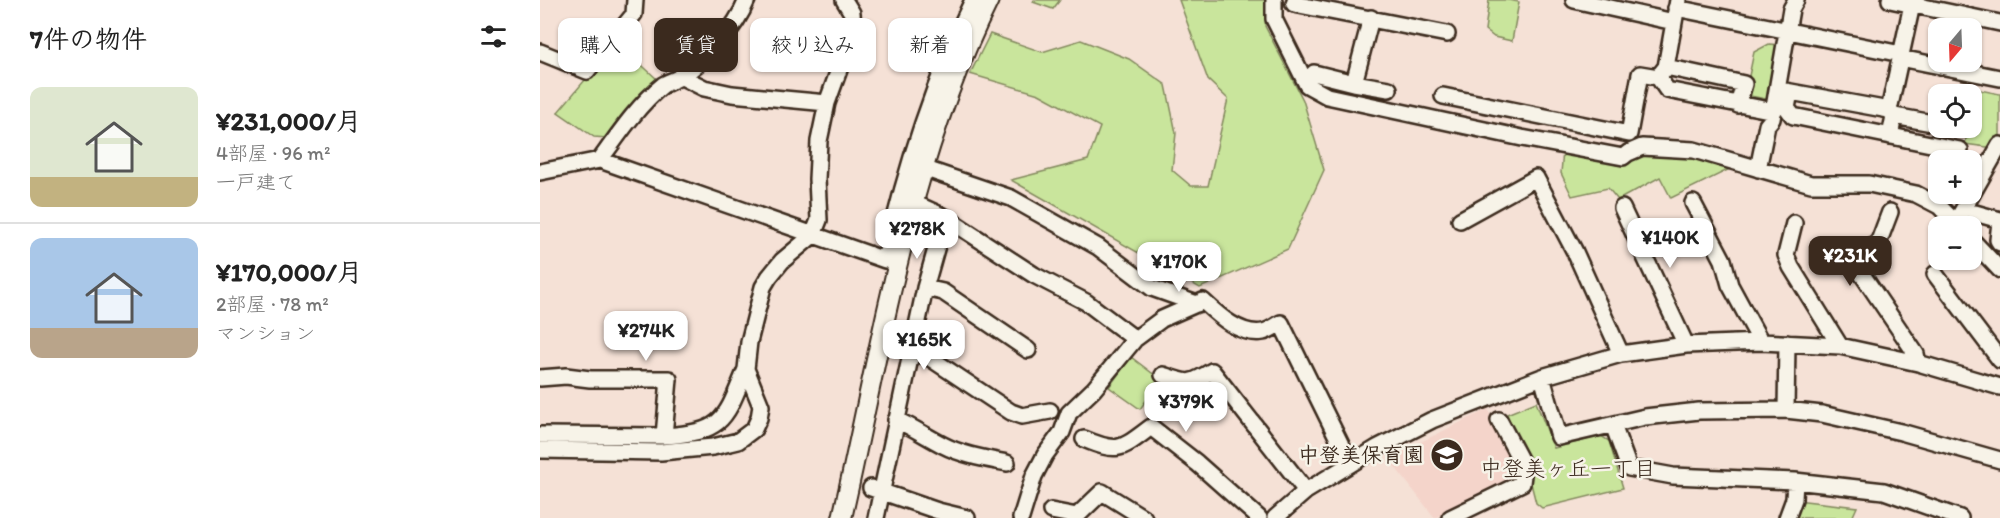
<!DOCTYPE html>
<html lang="ja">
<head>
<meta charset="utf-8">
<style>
  :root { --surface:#fff; --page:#f2f2f2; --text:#222; --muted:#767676; --line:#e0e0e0; --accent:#3b2a1e }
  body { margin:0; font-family:Itim,"Klee One",sans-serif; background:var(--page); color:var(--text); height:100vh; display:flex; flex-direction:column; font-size:22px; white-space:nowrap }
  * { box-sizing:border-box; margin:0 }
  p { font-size:20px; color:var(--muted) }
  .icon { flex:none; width:33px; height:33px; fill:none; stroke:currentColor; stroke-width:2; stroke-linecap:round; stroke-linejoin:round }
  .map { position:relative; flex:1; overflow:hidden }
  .panel { display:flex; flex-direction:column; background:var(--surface); width:540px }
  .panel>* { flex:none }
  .guide { position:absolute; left:18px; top:18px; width:570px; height:54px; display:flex; gap:12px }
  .needle { width:39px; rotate:199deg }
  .controls { position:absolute; left:1388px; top:18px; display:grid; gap:12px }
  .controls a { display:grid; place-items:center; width:54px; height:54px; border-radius:12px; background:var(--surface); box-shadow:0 2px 4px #0004; font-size:30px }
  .price { position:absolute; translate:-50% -51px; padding:0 14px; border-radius:12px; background:#fff; color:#222; font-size:20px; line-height:39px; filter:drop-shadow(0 2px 3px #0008) }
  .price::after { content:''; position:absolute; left:50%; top:36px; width:18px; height:14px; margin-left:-9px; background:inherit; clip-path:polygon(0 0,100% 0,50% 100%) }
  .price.selected { background:var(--accent); color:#fff }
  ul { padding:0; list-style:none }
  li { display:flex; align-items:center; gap:18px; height:150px; padding:0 30px }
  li+li { border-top:2px solid var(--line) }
  li span { display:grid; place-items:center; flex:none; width:168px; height:120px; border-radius:12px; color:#555 }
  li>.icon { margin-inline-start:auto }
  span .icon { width:72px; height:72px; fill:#fffc; stroke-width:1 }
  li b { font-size:26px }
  h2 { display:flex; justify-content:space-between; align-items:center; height:72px; padding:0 30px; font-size:26px }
  .pill { padding:0 21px; border-radius:12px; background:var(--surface); box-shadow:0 2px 4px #0004; font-size:21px; line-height:54px }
  .pill.selected { background:var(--accent); color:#fff }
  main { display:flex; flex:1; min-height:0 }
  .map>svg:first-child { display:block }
  .built { fill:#f4d4ca }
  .green { fill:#c9e59c; stroke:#82885d; stroke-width:1.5 }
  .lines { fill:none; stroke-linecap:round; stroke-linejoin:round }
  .minor-casing { stroke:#3b2a1e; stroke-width:20 }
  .tertiary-casing { stroke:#3b2a1e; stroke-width:22 }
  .minor { stroke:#f7f3e8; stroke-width:15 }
  .tertiary { stroke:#f7f3e8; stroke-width:18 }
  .labels { text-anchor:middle; stroke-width:5; stroke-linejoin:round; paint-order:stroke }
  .poi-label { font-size:21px; font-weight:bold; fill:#3b2a1e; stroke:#f7f3e8; text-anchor:end }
  .neighbourhood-label { font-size:22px; fill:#3b2a1e; stroke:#f7f3e8 }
</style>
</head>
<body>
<main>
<section class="panel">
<h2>7件の物件<svg class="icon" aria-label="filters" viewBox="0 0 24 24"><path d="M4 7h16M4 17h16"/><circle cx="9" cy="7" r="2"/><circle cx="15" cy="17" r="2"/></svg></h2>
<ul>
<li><span style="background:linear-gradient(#dfe7d0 75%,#c2b280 0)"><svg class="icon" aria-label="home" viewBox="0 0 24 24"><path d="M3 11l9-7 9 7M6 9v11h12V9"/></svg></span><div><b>¥231,000/月</b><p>4部屋 · 96 m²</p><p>一戸建て</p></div></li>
<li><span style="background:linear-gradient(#a9c7e8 75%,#b9a48a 0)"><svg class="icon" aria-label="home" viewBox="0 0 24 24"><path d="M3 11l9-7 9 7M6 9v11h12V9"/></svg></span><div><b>¥170,000/月</b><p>2部屋 · 78 m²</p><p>マンション</p></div></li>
</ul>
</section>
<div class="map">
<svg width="1460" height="518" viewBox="0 0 1460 518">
  <rect width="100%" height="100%" fill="#f5e1d6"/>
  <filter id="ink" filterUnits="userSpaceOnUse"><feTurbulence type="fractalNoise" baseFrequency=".0167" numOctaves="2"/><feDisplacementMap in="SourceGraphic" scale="12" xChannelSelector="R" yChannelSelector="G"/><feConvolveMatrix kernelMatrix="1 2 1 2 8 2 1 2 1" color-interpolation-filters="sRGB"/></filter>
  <g filter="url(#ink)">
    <!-- built -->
    <path class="built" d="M948 409 977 468 974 477 969 487 895 518 848 458Z"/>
    <!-- green -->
    <path class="green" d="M494 0H520L513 9 493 2Z
      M639 0H728L725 26 763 100 784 170 748 249 660 288 471 180 548 160 560 127 499 94 430 74 450 34 502 52 541 40 589 59 626 85 636 133 632 170 651 186H668L688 99 668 80Z
      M949 0H968L979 2 972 41 954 37 945 30Z
      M77 42 119 81 67 138 54 137 18 112Z
      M1229 44 1241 45 1231 100 1205 95 1214 52Z
      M1435 89 1460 94V137L1454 148 1425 144 1428 128H1431V111Z
      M1023 151 1077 165 1101 152 1152 154 1194 167 1131 198 1120 177 1078 200 1068 188 1032 196 1021 173Z
      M591 357 621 380 600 409 569 387Z
      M996 402 1014 448 1061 436 1069 441 1083 488 1002 508 996 503 986 464 967 414Z
      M1256 500 1317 507 1312 518H1251Z"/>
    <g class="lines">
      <!-- minor casing -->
      <g class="minor-casing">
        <path id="minor" d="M734 0V19L767 85 787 96 982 138 1083 157 1088 153 1102 147 1154 150 1271 184H1329L1376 194 1399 206 1419 226
          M755 0 754 4 907 34
          M1034 0 1134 22
          M1350 0 1460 23
          M1136 8 1361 54
          M0 52 47 71 94 14 95 0
          M1360 58 1460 78
          M1126 67 1204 84 1198 105
          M774 73 814 83 849 89
          M140 76 164 88 192 94 287 103
          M1118 77 1127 90 1234 111
          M814 83 831 18
          M1240 90 1349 110
          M1250 92 1247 108 1253 116 1420 150
          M903 96 1089 134 1100 74 1118 77 1126 67 1138 0
          M1354 116 1398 124
          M1418 128 1425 129
          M1350 136 1354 116 1349 110 1373 0
          M60 160C78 135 98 105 123 85 128 82 135 80 140 77 166 60 195 30 207 0
          M383 168 471 198 558 247 612 288 657 304
          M1218 169 1227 125 1232 119 1251 9 1256 0
          M0 172 60 160 345 260C365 170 393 83 433 0
          M374 203 405 217 494 275 546 302 595 339
          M1153 203 1183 260 1190 285 1221 342
          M1082 208 1146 345
          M1350 212 1339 241 1315 264 1376 354 1378 363
          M1435 213 1460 220
          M920 220 996 178 1035 252 1081 354
          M1416 222 1460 145
          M1460 222 1458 240 1460 243
          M1254 223 1246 255 1251 267 1300 346
          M1431 239 1460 270
          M1395 274 1460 360
          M385 288 403 292 488 350
          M371 353 387 356 471 412 482 416 510 411
          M623 375C649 384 649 385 672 371L766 491
          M1002 377 1019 437 1105 417 1159 411 1246 410 1282 414 1361 432 1460 460
          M0 378 26 376 50 379H129L124 436
          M1246 410 1247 343
          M356 420C373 427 387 437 403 445 422 455 447 459 467 463
          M1073 425 1089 468 1133 476 1255 481 1344 491 1420 518
          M0 435 124 436C184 432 185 420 206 369
          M544 439C580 454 581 449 611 427L657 463 719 518
          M0 450 121 452 173 447 198 441 214 429 219 418 221 406 206 369 209 342 223 287 229 277 242 261 273 235 279 220 277 179 279 141 287 103 313 31 312 13 304 0
          M331 488 398 511 427 518
          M511 511 537 516 562 492 604 518
          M336 518 385 288 405 217
          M481 518 494 476 505 455 522 432 529 413 554 389 595 339 622 319 663 301C678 315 700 336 723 332 729 331 735 326 741 323L810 463
          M735 518 766 491 837 448 892 420 1002 377 1081 354 1146 345 1221 342 1300 346 1378 363 1460 387
          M910 518 982 483 984 467 959 420
          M1247 518 1254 499 1255 481"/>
      </g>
      <!-- tertiary casing -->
      <g class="tertiary-casing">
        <path id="tertiary" d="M302 518C342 343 368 162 449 0"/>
      </g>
      <!-- minor -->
      <use href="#minor" class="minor"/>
      <!-- tertiary -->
      <use href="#tertiary" class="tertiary"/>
    </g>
  </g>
  <!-- icons -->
  <defs>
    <g id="school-disc" transform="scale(1.725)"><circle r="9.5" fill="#3b2a1e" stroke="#f7f3e8"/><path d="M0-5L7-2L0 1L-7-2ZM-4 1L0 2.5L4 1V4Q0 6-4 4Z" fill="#fff"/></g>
  </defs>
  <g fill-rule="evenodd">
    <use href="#school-disc" x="907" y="455"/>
  </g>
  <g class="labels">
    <!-- poi labels -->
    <g class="poi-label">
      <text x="884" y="462">中登美保育園</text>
    </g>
    <!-- neighbourhood labels -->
    <g class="neighbourhood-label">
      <text x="1028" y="476">中登美ヶ丘一丁目</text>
    </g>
  </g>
</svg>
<div class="controls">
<a><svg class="needle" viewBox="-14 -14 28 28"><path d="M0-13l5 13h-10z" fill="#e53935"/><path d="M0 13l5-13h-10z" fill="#767676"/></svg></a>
<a><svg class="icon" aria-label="locate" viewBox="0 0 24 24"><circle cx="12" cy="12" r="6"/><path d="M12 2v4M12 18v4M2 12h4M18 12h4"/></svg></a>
<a>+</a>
<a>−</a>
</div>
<b class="price" style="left:377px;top:260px">¥278K</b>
<b class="price" style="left:1130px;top:269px">¥140K</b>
<b class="price selected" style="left:1310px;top:287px">¥231K</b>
<b class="price" style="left:639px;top:293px">¥170K</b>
<b class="price" style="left:106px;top:362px">¥274K</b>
<b class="price" style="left:384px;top:371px">¥165K</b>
<b class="price" style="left:646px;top:433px">¥379K</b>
<div class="guide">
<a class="pill">購入</a>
<a class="pill selected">賃貸</a>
<a class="pill">絞り込み</a>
<a class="pill">新着</a>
</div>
</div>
</main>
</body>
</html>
